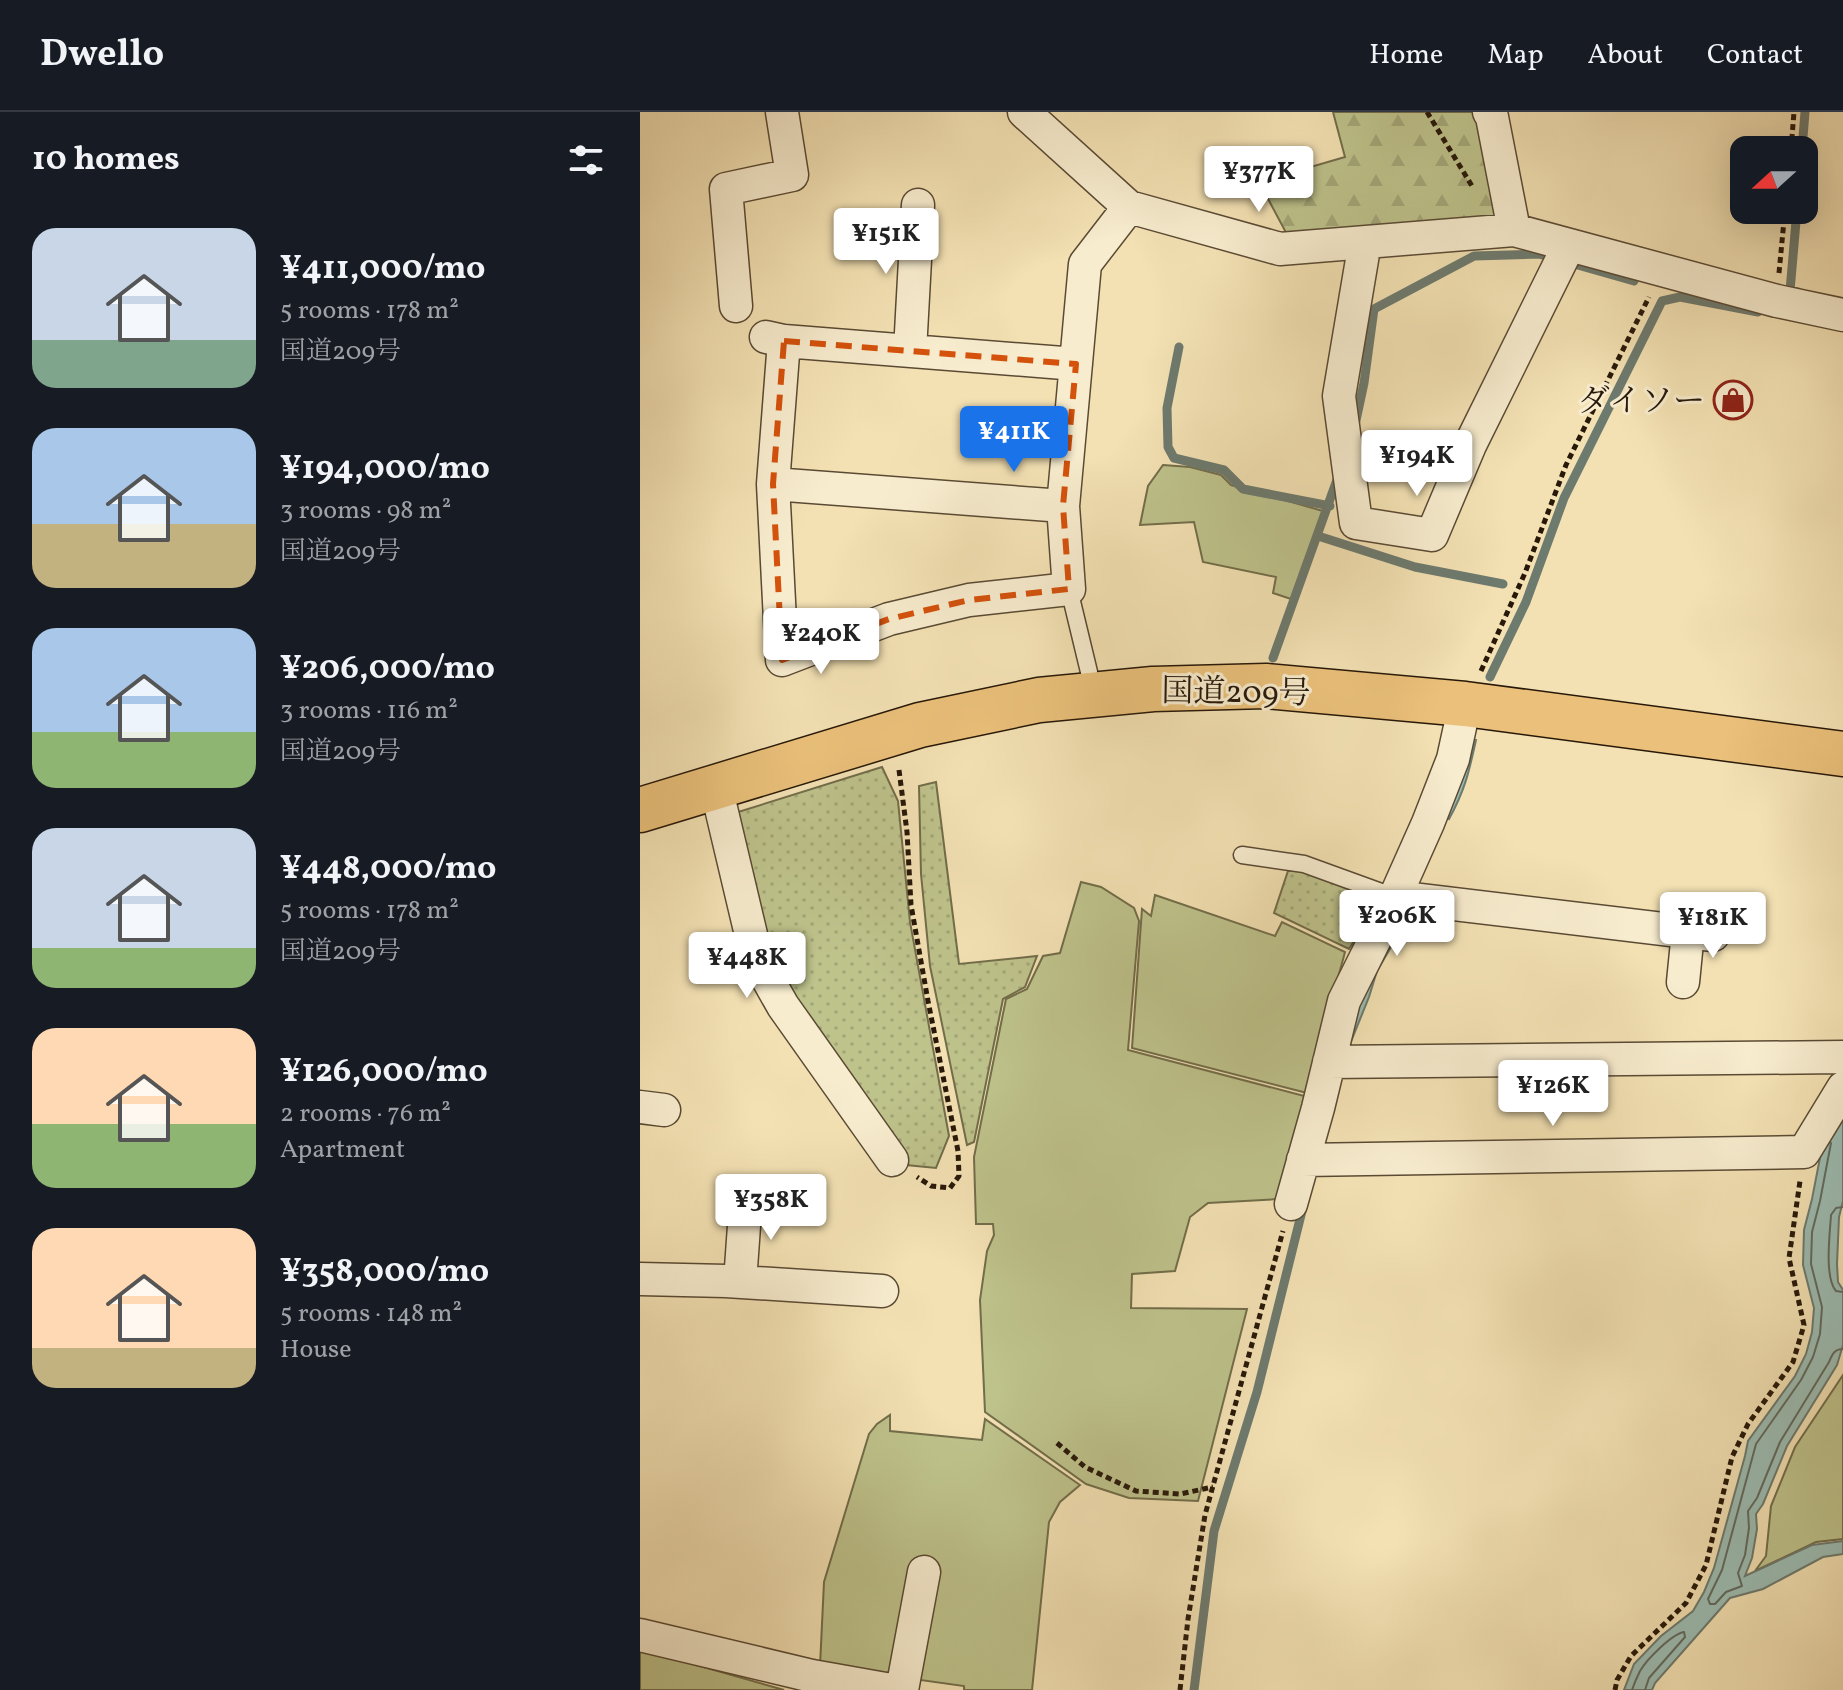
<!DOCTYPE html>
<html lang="en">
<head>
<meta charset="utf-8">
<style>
  :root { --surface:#171b24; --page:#242831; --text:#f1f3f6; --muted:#9ea1a6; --line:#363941; --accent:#1a73e8 }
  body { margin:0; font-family:Vollkorn,"Noto Serif JP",serif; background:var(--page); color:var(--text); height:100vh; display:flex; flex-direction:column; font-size:30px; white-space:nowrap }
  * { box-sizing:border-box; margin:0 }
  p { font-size:26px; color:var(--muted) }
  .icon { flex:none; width:44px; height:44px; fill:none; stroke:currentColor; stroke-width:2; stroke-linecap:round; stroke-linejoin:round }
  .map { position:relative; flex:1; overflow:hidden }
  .sheet { display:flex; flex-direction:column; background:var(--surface); width:640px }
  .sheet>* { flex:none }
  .needle { width:52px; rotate:249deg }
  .tools { position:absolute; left:1090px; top:24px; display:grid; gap:16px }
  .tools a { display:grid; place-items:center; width:88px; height:88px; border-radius:16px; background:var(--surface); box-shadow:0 8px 32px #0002; font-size:40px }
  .price { position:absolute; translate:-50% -68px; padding:0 18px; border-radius:8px; background:#fff; color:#222; font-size:26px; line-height:52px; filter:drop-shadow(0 2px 4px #0008) }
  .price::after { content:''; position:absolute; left:50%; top:48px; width:24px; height:18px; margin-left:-12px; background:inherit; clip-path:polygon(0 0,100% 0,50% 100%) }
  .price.on { background:var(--accent); color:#fff }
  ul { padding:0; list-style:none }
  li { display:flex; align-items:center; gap:24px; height:200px; padding:0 32px }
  li span { display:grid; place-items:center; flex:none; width:224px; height:160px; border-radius:24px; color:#555 }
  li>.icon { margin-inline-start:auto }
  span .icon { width:96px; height:96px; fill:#fffc; stroke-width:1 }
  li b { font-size:34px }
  h2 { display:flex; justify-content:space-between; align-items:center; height:96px; padding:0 32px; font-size:34px }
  header { display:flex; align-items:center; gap:48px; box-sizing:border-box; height:112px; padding:0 40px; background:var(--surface); border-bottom:2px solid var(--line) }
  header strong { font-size:38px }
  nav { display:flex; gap:44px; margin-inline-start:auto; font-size:28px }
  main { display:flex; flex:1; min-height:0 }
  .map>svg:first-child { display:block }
  .green { fill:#bec28b; stroke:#726d4a; stroke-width:2 }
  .forest { fill:url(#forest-firs); stroke:#726d4a; stroke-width:2 }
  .garden { fill:url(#garden-dots); stroke:#726d4a; stroke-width:2 }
  .water { fill:#9cbcb2; stroke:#6d7a6e; stroke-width:2 }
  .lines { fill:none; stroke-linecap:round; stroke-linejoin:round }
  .shore { stroke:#626a5e; stroke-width:2 }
  .stream { stroke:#6d7a6e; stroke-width:9 }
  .lane-casing { stroke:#5a4a34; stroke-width:19 }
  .street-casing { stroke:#5a4a34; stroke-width:35 }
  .highway-casing { stroke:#271809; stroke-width:47 }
  .path { stroke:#271809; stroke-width:5; stroke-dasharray:6 4; stroke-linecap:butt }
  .lane { stroke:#f7ecce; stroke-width:16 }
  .street { stroke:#f7ecce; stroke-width:32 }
  .highway { stroke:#eac07a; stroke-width:44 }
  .marked { fill:none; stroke:#d5520c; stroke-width:6; stroke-dasharray:16 10; stroke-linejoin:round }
  .labels { text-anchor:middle; stroke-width:6; stroke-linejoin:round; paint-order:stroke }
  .poi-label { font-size:32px; fill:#271809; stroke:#f7ecce; text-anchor:end }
  .street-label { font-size:32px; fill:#271809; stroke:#f7ecce }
</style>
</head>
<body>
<header>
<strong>Dwello</strong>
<nav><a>Home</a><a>Map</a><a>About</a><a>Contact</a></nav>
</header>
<main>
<section class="sheet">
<h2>10 homes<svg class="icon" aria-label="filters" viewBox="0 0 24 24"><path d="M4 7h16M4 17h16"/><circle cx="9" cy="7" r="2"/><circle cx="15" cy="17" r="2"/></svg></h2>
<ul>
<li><span style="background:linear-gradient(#c9d6e8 70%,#7fa58c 0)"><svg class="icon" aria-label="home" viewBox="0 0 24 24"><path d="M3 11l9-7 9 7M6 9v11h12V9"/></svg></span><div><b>¥411,000/mo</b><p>5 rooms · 178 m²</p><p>国道209号</p></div></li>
<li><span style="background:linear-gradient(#a9c7e8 60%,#c2b280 0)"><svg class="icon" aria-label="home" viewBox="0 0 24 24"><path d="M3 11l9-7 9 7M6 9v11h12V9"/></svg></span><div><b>¥194,000/mo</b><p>3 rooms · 98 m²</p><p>国道209号</p></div></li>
<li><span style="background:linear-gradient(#a9c7e8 65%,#8fb573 0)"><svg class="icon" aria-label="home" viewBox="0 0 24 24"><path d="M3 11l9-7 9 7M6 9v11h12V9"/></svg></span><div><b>¥206,000/mo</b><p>3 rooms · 116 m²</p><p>国道209号</p></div></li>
<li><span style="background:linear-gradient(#c9d6e8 75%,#8fb573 0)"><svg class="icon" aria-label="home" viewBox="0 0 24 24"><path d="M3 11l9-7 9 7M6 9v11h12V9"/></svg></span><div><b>¥448,000/mo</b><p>5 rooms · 178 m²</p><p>国道209号</p></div></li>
<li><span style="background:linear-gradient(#ffd9b3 60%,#8fb573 0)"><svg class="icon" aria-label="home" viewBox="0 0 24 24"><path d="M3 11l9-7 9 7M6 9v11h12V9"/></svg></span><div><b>¥126,000/mo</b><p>2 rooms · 76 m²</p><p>Apartment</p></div></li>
<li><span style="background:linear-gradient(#ffd9b3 75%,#c2b280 0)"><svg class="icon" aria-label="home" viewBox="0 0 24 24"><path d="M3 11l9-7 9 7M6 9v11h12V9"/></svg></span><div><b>¥358,000/mo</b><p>5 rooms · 148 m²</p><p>House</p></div></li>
</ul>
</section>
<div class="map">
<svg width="1203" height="1578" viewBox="0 0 1203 1578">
  <defs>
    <pattern id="forest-firs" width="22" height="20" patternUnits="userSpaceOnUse" patternTransform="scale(2)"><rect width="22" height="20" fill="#bec28b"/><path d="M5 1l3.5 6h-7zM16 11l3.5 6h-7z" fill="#a3a677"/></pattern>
    <pattern id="garden-dots" width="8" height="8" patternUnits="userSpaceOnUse" patternTransform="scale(2)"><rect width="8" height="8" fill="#bec28b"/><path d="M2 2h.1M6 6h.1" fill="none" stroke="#a3a677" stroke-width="1.8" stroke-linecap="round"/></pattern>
  </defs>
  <rect width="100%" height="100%" fill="#f3e1b3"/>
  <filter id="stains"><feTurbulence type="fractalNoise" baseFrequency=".0025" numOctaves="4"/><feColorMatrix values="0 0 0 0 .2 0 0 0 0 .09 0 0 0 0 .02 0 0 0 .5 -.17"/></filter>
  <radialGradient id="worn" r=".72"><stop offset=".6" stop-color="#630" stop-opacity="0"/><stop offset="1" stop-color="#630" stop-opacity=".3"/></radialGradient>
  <!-- green -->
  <path class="green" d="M523 353 550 355 581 363 591 373 683 399 651 487 633 481 636 465 563 450 554 410 500 413 508 374Z
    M441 770 461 775 494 796 499 809 488 938 668 985 640 1087 568 1091 550 1105 535 1159 492 1162 491 1196 607 1197 558 1389 489 1386 446 1372 345 1300 340 1188 347 1139 354 1123 353 1112H336L334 1045 366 887 387 877 403 844 420 841Z
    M515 783 635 824 642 810 705 840 667 981 492 936 502 797 511 804Z
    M1203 1263V1427L1176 1430 1115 1459 1126 1444 1131 1394 1155 1335Z
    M250 1303V1319L342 1328 345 1307 440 1373 420 1390 409 1410 392 1578H324V1574L180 1554 184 1470 229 1322 237 1312Z
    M0 1537 144 1578H0Z"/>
  <!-- forest -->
  <path class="forest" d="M693 0H840L866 109 650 128 619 70 705 45Z"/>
  <!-- garden -->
  <path class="garden" d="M242 655 258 689 270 810 309 1024 296 1056 266 1053 147 881 134 832 123 828 95 701Z
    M296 670 319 852 397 844 385 875 363 887 334 1030 327 1033 290 854 281 762 279 674Z
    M666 757 741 786 709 837 634 801 648 759Z"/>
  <!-- water -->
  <path class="water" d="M830 627 836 628C829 660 825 678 809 707L802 702Z
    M755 816 761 818 737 859 729 885 710 932 706 931 724 881Z
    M1203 992V1089L1199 1105 1197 1152 1198 1170 1203 1178V1233L1197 1253 1147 1334 1123 1392 1116 1402 1117 1417 1112 1446 1105 1464 1172 1433 1203 1429V1442L1183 1445 1123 1477 1090 1486 1015 1571 1012 1578H984L994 1552 1021 1524 1053 1499 1064 1480 1074 1456 1105 1344 1108 1329 1155 1264 1166 1242 1172 1220 1174 1196 1163 1153 1164 1118 1172 1087 1184 1025Z"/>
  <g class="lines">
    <!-- shore -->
    <path class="shore" d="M1191 1031 1180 1089 1172 1120 1171 1152 1182 1195 1180 1222 1173 1245 1161 1268 1116 1332 1082 1458 1068 1487 1070 1492H1075L1086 1480 1102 1474 1098 1461 1105 1443 1109 1416 1108 1399 1117 1386 1140 1330 1189 1250C1192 1243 1194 1237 1203 1237
      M1203 1095 1196 1096 1191 1103C1190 1121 1184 1165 1196 1179L1203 1180
      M992 1578C994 1572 997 1565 1000 1559 1007 1547 1032 1522 1044 1520L1045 1525 1009 1566 1005 1578"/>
    <!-- stream -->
    <path class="stream" d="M1162 38 1165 0
      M1157 98 1150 179 1158 180
      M539 235 527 296 528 335 534 346 584 358 603 377 690 394
      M715 313 724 271 734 197 834 144 899 142 994 169
      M678 424 775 455 863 472
      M633 546 698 365
      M850 565 886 490 924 386 1022 189 1040 185 1118 200
      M554 1578 574 1419 617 1280 663 1095"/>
    <!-- lane casing -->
    <g class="lane-casing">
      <path id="lane" d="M429 477 449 560 451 581
        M602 743 664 752 755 785"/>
    </g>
    <!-- street casing -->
    <g class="street-casing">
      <path id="street" d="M384 0 489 95 640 137 874 118 1137 189 1203 203
        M849 0 852 5 874 118
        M725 130 699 284 716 411 792 423 830 333 929 133
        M96 194 86 77 152 63 142 0
        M126 225 144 229 436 252
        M144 229 133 372 423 394 445 152 489 95
        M270 239 278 93
        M133 372 142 548 249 507 329 488 429 477 423 394
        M76 675 117 848 143 894 252 1048
        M755 785 1073 823
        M1043 870 1048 820
        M689 950 1203 945
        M0 995 24 998
        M663 1048 1164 1040 1203 976
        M651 1092 678 996 704 889 747 803 788 711 813 647 825 592
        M0 1167 86 1169 242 1179
        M100 1170 106 1086
        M0 1523 172 1564 251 1578
        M262 1578 284 1460"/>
    </g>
    <!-- highway casing -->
    <g class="highway-casing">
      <path id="highway" d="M0 698 280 613 399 588 513 577 626 574 825 592 1203 642"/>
    </g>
    <!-- path -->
    <path class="path" d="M787 0 832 74
      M1151 38 1154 0
      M1139 161 1145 98
      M841 559 885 461 926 353 1009 185
      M259 658 267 720 271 793 288 889 318 1039 319 1064 310 1076 291 1074 277 1065
      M417 1331 445 1355 496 1379 540 1382 573 1375
      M540 1578 548 1507 565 1403 643 1119
      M975 1578 977 1568 991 1544 1046 1491 1066 1453 1092 1345 1108 1312 1153 1250 1164 1213 1149 1146 1160 1069"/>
    <!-- lane -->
    <use href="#lane" class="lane"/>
    <!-- street -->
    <use href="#street" class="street"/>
    <!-- highway -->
    <use href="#highway" class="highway"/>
  </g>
  <!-- marked area -->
  <path class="marked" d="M144 229 436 252 423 394 429 477 329 488 249 507 142 548 133 372Z"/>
  <!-- icons -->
  <defs>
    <g id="shop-ring" transform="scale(2)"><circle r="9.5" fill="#f7ecce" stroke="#8f2418" stroke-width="1.5"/><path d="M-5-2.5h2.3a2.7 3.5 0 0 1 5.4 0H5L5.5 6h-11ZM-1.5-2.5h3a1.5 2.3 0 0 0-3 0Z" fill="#8f2418"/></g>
  </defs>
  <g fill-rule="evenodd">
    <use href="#shop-ring" x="1093" y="288"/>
  </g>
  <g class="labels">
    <!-- poi labels -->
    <g class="poi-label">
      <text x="1065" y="299">ダイソー</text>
    </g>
    <!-- street labels -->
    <g class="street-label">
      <text transform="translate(596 579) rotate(1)" y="11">国道209号</text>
    </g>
  </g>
  <rect width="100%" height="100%" filter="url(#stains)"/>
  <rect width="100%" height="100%" fill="url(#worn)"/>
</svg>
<div class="tools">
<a><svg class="needle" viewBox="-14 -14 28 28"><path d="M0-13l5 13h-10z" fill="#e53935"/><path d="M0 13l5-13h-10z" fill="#9ea1a6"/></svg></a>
</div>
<b class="price" style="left:619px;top:102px">¥377K</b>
<b class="price" style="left:246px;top:164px">¥151K</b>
<b class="price on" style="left:374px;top:362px">¥411K</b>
<b class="price" style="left:777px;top:386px">¥194K</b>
<b class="price" style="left:181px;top:564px">¥240K</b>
<b class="price" style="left:757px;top:846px">¥206K</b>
<b class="price" style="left:1073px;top:848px">¥181K</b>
<b class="price" style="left:107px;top:888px">¥448K</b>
<b class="price" style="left:913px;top:1016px">¥126K</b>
<b class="price" style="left:131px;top:1130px">¥358K</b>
</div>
</main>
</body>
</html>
